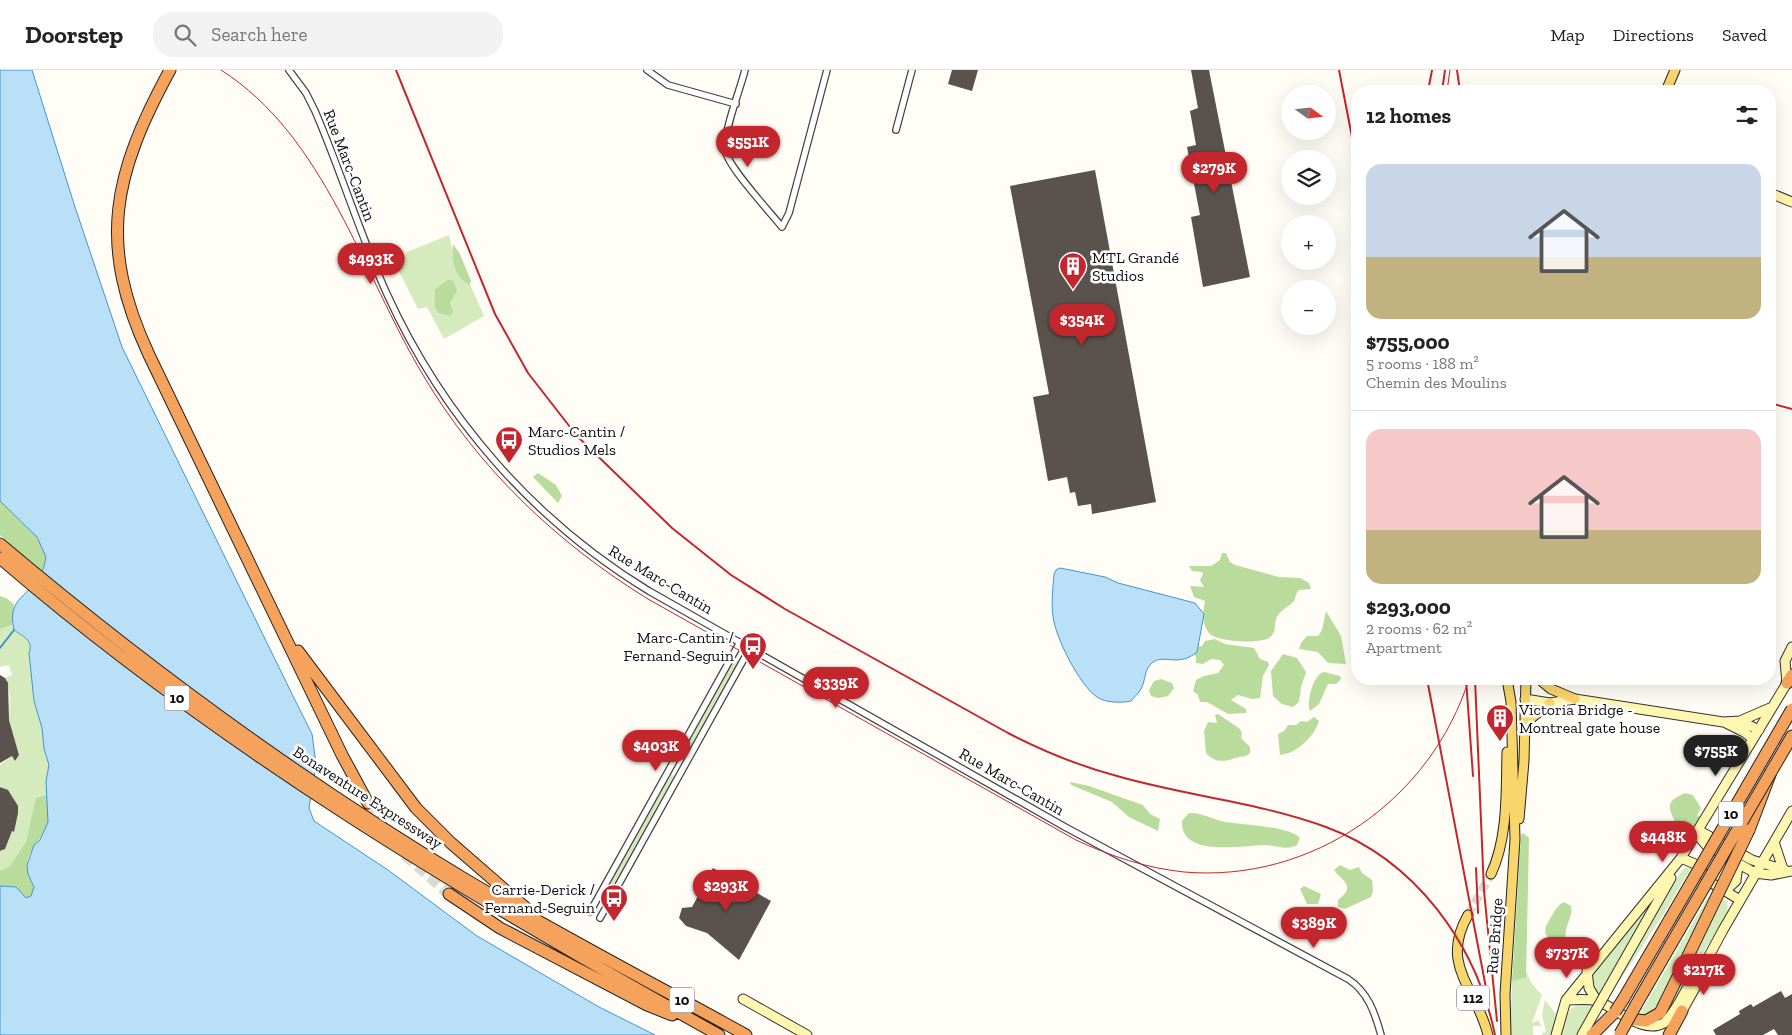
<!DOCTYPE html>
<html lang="en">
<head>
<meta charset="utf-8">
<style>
  :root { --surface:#fff; --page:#f2f2f2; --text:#222; --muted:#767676; --line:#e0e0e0; --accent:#c4262e }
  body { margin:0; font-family:"Zilla Slab",serif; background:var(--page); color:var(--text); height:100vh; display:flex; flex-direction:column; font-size:19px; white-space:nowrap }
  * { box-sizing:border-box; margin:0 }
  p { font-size:16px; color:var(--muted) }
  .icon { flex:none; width:28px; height:28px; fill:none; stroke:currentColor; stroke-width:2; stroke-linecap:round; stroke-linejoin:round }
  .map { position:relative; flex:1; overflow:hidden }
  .details { position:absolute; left:1351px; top:15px; width:425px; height:600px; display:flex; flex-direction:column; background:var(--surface); border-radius:20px; box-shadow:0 5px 20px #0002 }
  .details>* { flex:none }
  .needle { width:32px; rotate:105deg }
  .controls { position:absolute; left:1281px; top:15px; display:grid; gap:10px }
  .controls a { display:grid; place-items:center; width:55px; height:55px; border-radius:50%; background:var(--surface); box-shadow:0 5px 20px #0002; font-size:25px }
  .price { position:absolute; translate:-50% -42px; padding:0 11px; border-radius:18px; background:var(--accent); color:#fff; font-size:16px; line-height:32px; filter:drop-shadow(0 1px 2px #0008) }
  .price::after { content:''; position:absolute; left:50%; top:30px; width:15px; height:11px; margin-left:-8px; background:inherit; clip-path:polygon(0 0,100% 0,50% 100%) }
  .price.on { background:#222; color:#fff }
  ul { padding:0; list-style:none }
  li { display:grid; align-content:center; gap:10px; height:265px; padding:0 15px }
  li+li { border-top:1px solid var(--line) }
  li span { display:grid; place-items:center; height:155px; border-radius:15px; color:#555 }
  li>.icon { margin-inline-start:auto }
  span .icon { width:90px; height:90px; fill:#fffc; stroke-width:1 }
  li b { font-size:21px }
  h2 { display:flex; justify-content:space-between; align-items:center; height:60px; padding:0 15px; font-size:21px }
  header { display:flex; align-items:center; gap:30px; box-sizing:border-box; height:70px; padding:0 25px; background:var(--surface); border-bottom:1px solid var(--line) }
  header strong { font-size:24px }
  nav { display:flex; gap:28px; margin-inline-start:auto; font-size:18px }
  .search { width:350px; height:45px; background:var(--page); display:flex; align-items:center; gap:12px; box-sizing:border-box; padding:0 18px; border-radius:20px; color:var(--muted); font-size:19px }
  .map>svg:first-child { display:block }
  .green { fill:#d5ebbd; fill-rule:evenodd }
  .forest { fill:#b9dc9c }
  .water { fill:#b9e0f7; stroke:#3f96cf }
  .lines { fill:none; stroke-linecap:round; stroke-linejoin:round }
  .stream { stroke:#3f96cf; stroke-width:2 }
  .building { fill:#5a524d }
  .primary-tunnel { stroke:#dbdad3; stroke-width:9; stroke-dasharray:9 4.5; stroke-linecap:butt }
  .highway-tunnel { stroke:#dbdad3; stroke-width:11; stroke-dasharray:11 5.5; stroke-linecap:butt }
  .street-casing { stroke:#444; stroke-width:8 }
  .secondary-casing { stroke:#333; stroke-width:11 }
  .primary-casing { stroke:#222; stroke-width:11 }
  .highway-casing { stroke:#222; stroke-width:13 }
  .street { stroke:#fff; stroke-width:5.5 }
  .secondary { stroke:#fff6b0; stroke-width:9 }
  .primary { stroke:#f9d66b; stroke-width:9 }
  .highway { stroke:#f5a25d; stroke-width:11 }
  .tram { stroke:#c4262e; stroke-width:1 }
  .rail { stroke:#c4262e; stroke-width:2 }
  .secondary-bridge-casing { stroke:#333; stroke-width:11; stroke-linecap:butt }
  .highway-bridge-casing { stroke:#222; stroke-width:13; stroke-linecap:butt }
  .secondary-bridge { stroke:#fff6b0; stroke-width:9 }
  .highway-bridge { stroke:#f5a25d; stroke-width:11 }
  .labels { text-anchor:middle; stroke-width:5; stroke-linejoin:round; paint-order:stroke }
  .shield { fill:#fff; stroke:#585858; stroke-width:1 }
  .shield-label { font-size:15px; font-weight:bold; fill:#111 }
  .street-label { font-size:16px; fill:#111; stroke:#fff }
  .poi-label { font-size:16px; fill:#111; stroke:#fff; text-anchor:start }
</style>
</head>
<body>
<header>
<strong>Doorstep</strong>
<div class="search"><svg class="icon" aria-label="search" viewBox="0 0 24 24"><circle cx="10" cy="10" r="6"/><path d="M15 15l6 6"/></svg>Search here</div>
<nav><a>Map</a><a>Directions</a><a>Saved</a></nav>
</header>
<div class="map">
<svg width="1792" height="965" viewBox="0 0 1792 965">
  <rect width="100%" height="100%" fill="#fffdf5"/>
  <!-- green -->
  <path class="green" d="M449 165 458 205 470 214 484 246 444 269 427 237 418 239 397 197 407 182ZM446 210 451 231 450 236 453 243 442 244 434 236 435 219Z
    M12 555C16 567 35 567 29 583L34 631 42 658 44 679 49 695 47 707 48 747 11 816H0V781L5 779 12 761 14 762 18 737H16L12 726 0 716V695L12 686 15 691 19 685 9 650 10 624 5 608 12 605 9 595 0 597V559Z
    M735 589 739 592 684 691 680 688Z
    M671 704 675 707 608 826 604 824Z
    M1685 798H1691L1663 845 1608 928 1680 803Z
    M1712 820 1714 821 1660 937 1650 945 1638 947Z
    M1721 825 1727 833 1728 842 1665 946 1650 953Z
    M1656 826 1657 827 1600 925C1585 912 1595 900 1603 887L1606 889 1608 886 1606 884Z
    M1526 901 1532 914 1542 925 1532 953 1538 950 1542 956H1533V965H1510L1512 911 1526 908Z
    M1545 930 1556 944 1551 965H1542V963L1546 962 1542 945Z
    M1582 934 1593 936 1578 965H1561C1565 951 1566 937 1582 934Z"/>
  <!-- forest -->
  <path class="forest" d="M453 174 460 184 471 211 470 214C455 211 451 187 453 174Z
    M448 209 453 211 457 220 450 233 453 242 450 246 438 243 434 236 435 219Z
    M538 403 556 415 562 426 558 433 533 407Z
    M0 431 37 467 46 487 42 503 0 465Z
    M1222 483H1226L1230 492 1235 495 1279 507 1300 508 1309 513 1311 519 1299 520C1295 524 1296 527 1294 531 1289 537 1281 539 1277 547 1273 554 1278 562 1269 568 1259 574 1216 572 1209 563 1201 553 1203 542 1205 531L1194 527 1190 516 1204 517 1200 510 1203 504 1202 502 1192 501 1189 496H1211L1220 490Z
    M0 526 6 528 14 534 12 555 0 559Z
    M1326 541 1341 566 1346 594 1328 593 1318 582 1299 579 1301 573 1307 566H1318L1322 560Z
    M1215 569 1225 574 1254 578 1260 589 1268 592 1269 595 1263 606 1260 628 1252 629 1238 625 1231 630 1246 639V643L1228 644 1207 632H1200L1198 625 1193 621 1196 610 1204 606 1218 603 1224 595 1220 590 1211 589 1203 594 1196 593V586L1193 584 1196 577 1202 576 1205 571Z
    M1283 584 1297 588 1306 602 1301 617 1299 632 1293 637 1282 634 1273 626 1271 601Z
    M1324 602 1340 606 1341 609 1336 614H1328L1319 634 1310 641C1306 633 1313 604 1324 602Z
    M1161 609 1172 613 1174 618 1168 626 1159 628 1151 626 1149 620 1154 611Z
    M1218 644 1240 659 1242 663 1241 668 1250 677V683C1245 688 1241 686 1235 688 1224 692 1215 693 1206 683L1204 661 1208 652 1217 653 1215 645Z
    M1314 647 1319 651C1315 666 1296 684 1280 685L1278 664 1284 661 1288 655H1296L1301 651 1307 652Z
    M1070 712 1089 716 1143 735 1150 744 1160 749 1158 761 1129 747 1112 732 1071 715Z
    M1685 723 1693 725 1701 738 1697 745 1700 747 1680 777 1674 778 1669 770 1675 752C1667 735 1667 731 1685 723Z
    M47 725C47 735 50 748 46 757 41 771 22 786 28 803 29 808 33 812 34 817L31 826 26 828 11 816H0V801L10 796 26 772 36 728Z
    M1189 743C1202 742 1213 750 1226 752 1243 755 1289 756 1300 768L1297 775C1287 781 1275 775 1263 775 1241 776 1180 787 1182 751Z
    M1523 763 1529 768 1526 908 1512 911 1521 765Z
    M1340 795 1350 800 1359 797 1362 803 1372 810 1373 821 1371 827 1345 839 1338 837V830C1357 816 1342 811 1334 800Z
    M1304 816 1321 824 1318 834H1307L1300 819Z
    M1564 832 1571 836C1574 849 1559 861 1569 875 1573 880 1578 880 1582 885 1570 898 1573 899 1552 893L1550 886 1555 881 1556 878 1545 863 1546 856C1551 848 1556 835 1564 832Z"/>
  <!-- water -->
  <path class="water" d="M0 0H32L74 134 122 277 294 628 312 664 316 694 309 738 314 751 388 800 477 866 599 937 655 965H0V816L16 817 26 828 31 826 34 817 28 804 27 795 34 775 40 770 48 752 46 711 49 695 44 679 42 658 34 631 29 583C34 570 22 566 14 560 6 526 31 527 42 502 44 498 45 492 46 487L37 467 0 431Z
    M1060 498 1105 507 1118 513 1195 533 1204 544 1197 582C1178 598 1163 583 1152 593 1144 599 1146 610 1141 619 1139 623 1134 627 1131 631 1122 633 1105 633 1097 627 1080 616 1055 567 1053 546 1051 532 1053 518 1054 504L1056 500Z"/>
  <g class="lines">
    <!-- stream -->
    <path class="stream" d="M0 578 14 560"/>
  </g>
  <!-- building -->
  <path class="building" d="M952 0H978L972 21 948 14Z
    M1191 0H1209L1250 207 1203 217 1191 147 1200 145 1187 77 1196 75 1190 41 1198 38Z
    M1095 100 1156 432 1092 444 1091 434 1078 436 1075 422 1070 423 1067 407 1048 411 1033 327 1049 324 1010 116Z
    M0 605 5 608 8 613 9 650 19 685 15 691 12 686 0 693Z
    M0 717 8 720 18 736V743L14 762 12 761 5 779 0 781Z
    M713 798 771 831 739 890 707 863 686 856 679 848 682 838 692 837Z
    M1781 921 1785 928 1792 924V965H1778L1774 959 1763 965H1716L1713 960 1740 944 1739 941 1744 938 1751 934 1753 937Z"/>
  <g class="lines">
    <!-- primary-tunnel -->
    <path class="primary-tunnel" d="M1468 845 1491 804"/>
    <!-- highway-tunnel -->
    <path class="highway-tunnel" d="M368 733 386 761
      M405 785 449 824"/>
    <!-- street casing -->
    <g class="street-casing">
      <path id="street" d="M289 0 306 23 315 41C341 101 360 165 387 224 443 347 534 451 649 521L1065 757 1348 909C1368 922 1375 943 1381 965
        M647 0 668 15 736 34
        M745 0C740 20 724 60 725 79 726 95 770 142 782 157L789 143 827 0
        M896 60 912 0
        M590 842 740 572
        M600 848 750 578"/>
    </g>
    <!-- secondary casing -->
    <g class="secondary-casing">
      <path id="secondary" d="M1770 123 1792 132
        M1525 629 1550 633 1575 629 1723 652 1740 651 1759 660
        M1740 651 1770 638
        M1726 653 1744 662 1753 669
        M1698 760 1752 790 1785 800
        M1696 763 1706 775 1755 803 1771 805 1792 801
        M1774 772 1783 799
        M1681 788 1695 794 1710 812 1740 830
        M1725 821 1736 811 1738 794
        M1587 901 1589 918 1597 931
        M1604 926 1671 808
        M743 929 807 965
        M1566 930C1575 930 1587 928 1597 931 1618 938 1641 965 1664 953 1682 936 1689 907 1707 888
        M1682 941 1705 900 1709 886 1723 860 1792 741
        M1556 965 1566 930 1681 788 1787 613 1785 591 1792 577
        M1582 965 1596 940"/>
    </g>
    <!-- primary casing -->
    <g class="primary-casing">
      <path id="primary" d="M1666 21 1675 0
        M1539 609 1551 619 1575 629
        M1524 654 1550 633
        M1519 749 1524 691 1526 609
        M1491 804C1508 768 1506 722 1507 682
        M1468 845C1439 896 1477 918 1488 965
        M1506 965 1505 924 1515 769 1511 632 1507 609"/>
    </g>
    <!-- highway casing -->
    <g class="highway-casing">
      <path id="highway" d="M170 0C113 105 97 173 149 285L342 685 368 733
        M0 474C146 597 300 710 463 808 556 863 652 913 746 965
        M0 488C219 677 467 825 719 965
        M298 581 416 738 451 773 527 839
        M1787 613 1792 605
        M1749 760 1771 702 1792 666
        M449 824 500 858 647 935 672 945
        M1624 928 1670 849
        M1636 935 1670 876
        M1627 949 1646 951 1660 943 1688 886
        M1592 965 1615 942
        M1669 965 1682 941"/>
    </g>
    <!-- street -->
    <use href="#street" class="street"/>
    <!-- secondary -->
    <use href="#secondary" class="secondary"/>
    <!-- primary -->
    <use href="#primary" class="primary"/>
    <!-- highway -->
    <use href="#highway" class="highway"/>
    <!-- tram -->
    <path class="tram" d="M221 0C325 66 362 203 423 305 478 398 557 473 648 529L1076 770C1110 786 1146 798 1184 802 1312 813 1431 730 1469 609
      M1447 21 1450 0"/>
    <!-- rail -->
    <path class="rail" d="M396 0 495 244 528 303 577 366 672 458 731 505 785 539 1008 663C1043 681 1079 696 1117 706 1186 726 1258 732 1326 757 1415 790 1476 873 1495 965
      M1339 0 1358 98
      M1457 0 1460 21
      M1428 21 1432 0
      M1442 21 1445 0
      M1770 333 1792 339
      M1427 609 1486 918
      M1466 609 1473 706
      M1475 609 1484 821 1497 951
      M1476 798 1478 843"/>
    <!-- secondary-bridge casing -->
    <g class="secondary-bridge-casing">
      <path id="secondary-bridge" d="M1596 940 1604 926"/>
    </g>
    <!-- highway-bridge casing -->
    <g class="highway-bridge-casing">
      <path id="highway-bridge" d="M1670 849 1792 639
        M1670 876 1771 702
        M1688 886 1749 760
        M1615 942 1624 928
        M1620 964 1636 935"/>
    </g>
    <!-- secondary-bridge -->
    <use href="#secondary-bridge" class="secondary-bridge"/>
    <!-- highway-bridge -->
    <use href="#highway-bridge" class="highway-bridge"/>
  </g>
  <!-- icons -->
  <defs>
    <g id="building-pin" transform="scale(1.4375)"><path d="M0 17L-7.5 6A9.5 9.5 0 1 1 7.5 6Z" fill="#c4262e" stroke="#fff"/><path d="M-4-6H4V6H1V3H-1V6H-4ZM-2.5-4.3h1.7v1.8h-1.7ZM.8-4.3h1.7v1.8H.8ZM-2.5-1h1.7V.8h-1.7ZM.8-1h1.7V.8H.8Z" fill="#fff"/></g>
    <g id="bus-pin" transform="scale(1.4375)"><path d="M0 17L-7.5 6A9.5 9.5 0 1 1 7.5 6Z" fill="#c4262e" stroke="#fff"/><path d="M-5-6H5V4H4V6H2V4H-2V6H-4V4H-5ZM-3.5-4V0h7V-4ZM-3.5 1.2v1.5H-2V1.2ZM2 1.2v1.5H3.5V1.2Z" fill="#fff"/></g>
  </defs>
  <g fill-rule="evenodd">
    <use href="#building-pin" x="1073" y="196"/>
    <use href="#bus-pin" x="509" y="370"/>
    <use href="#bus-pin" x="753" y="576"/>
    <use href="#building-pin" x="1500" y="648"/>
    <use href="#bus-pin" x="614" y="828"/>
  </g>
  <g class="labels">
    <!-- shield labels -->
    <g class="shield">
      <rect x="164.5" y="615.5" width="25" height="25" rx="4"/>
      <rect x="1718.5" y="731.5" width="25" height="25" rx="4"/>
      <rect x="1457" y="915.5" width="32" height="25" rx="4"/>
      <rect x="669.5" y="917.5" width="25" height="25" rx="4"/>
    </g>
    <g class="shield-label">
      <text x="177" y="633">10</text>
      <text x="1731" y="749">10</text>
      <text x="1473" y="933">112</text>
      <text x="682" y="935">10</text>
    </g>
    <!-- street labels -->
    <g class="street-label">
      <text transform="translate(350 95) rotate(69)" y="6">Rue Marc-Cantin</text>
      <text transform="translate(661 509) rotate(31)" y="6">Rue Marc-Cantin</text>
      <text transform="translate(1012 711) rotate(30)" y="6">Rue Marc-Cantin</text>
      <text transform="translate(368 727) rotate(33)" y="6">Bonaventure Expressway</text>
      <text transform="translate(1494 866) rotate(-86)" y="6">Rue Bridge</text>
    </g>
    <!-- poi labels -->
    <g class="poi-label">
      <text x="1092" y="193">MTL Grandé<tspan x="1092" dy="18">Studios</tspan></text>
      <text x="528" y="367">Marc-Cantin /<tspan x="528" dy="18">Studios Mels</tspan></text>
      <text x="734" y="573" text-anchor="end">Marc-Cantin /<tspan x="734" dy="18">Fernand-Seguin</tspan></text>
      <text x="1519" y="645">Victoria Bridge -<tspan x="1519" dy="18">Montreal gate house</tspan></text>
      <text x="595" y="825" text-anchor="end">Carrie-Derick /<tspan x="595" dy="18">Fernand-Seguin</tspan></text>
    </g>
  </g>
</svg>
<div class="controls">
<a><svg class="needle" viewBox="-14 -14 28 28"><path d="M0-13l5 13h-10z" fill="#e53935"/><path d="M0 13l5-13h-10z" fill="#767676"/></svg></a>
<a><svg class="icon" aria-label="layers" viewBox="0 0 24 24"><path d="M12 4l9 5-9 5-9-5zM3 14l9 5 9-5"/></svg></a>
<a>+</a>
<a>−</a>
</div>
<b class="price" style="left:748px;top:98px">$551K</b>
<b class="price" style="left:1214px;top:124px">$279K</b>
<b class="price" style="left:371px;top:215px">$493K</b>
<b class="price" style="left:1082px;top:276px">$354K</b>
<b class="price" style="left:836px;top:639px">$339K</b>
<b class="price" style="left:656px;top:702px">$403K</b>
<b class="price on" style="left:1716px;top:707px">$755K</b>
<b class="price" style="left:1663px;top:793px">$448K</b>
<b class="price" style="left:726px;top:842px">$293K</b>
<b class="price" style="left:1314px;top:879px">$389K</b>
<b class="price" style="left:1567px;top:909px">$737K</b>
<b class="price" style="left:1704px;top:926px">$217K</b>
<section class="details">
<h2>12 homes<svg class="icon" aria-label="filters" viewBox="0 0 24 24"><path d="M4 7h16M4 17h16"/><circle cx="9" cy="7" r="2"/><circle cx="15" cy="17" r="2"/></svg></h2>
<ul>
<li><span style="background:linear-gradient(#c9d6e8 60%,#c2b280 0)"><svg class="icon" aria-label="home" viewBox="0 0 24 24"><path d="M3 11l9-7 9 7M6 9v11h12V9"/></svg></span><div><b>$755,000</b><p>5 rooms · 188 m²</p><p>Chemin des Moulins</p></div></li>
<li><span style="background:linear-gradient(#f6c9c9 65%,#c2b280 0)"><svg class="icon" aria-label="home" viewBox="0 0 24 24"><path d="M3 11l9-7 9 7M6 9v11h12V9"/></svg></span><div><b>$293,000</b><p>2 rooms · 62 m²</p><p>Apartment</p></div></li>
</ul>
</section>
</div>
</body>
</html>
